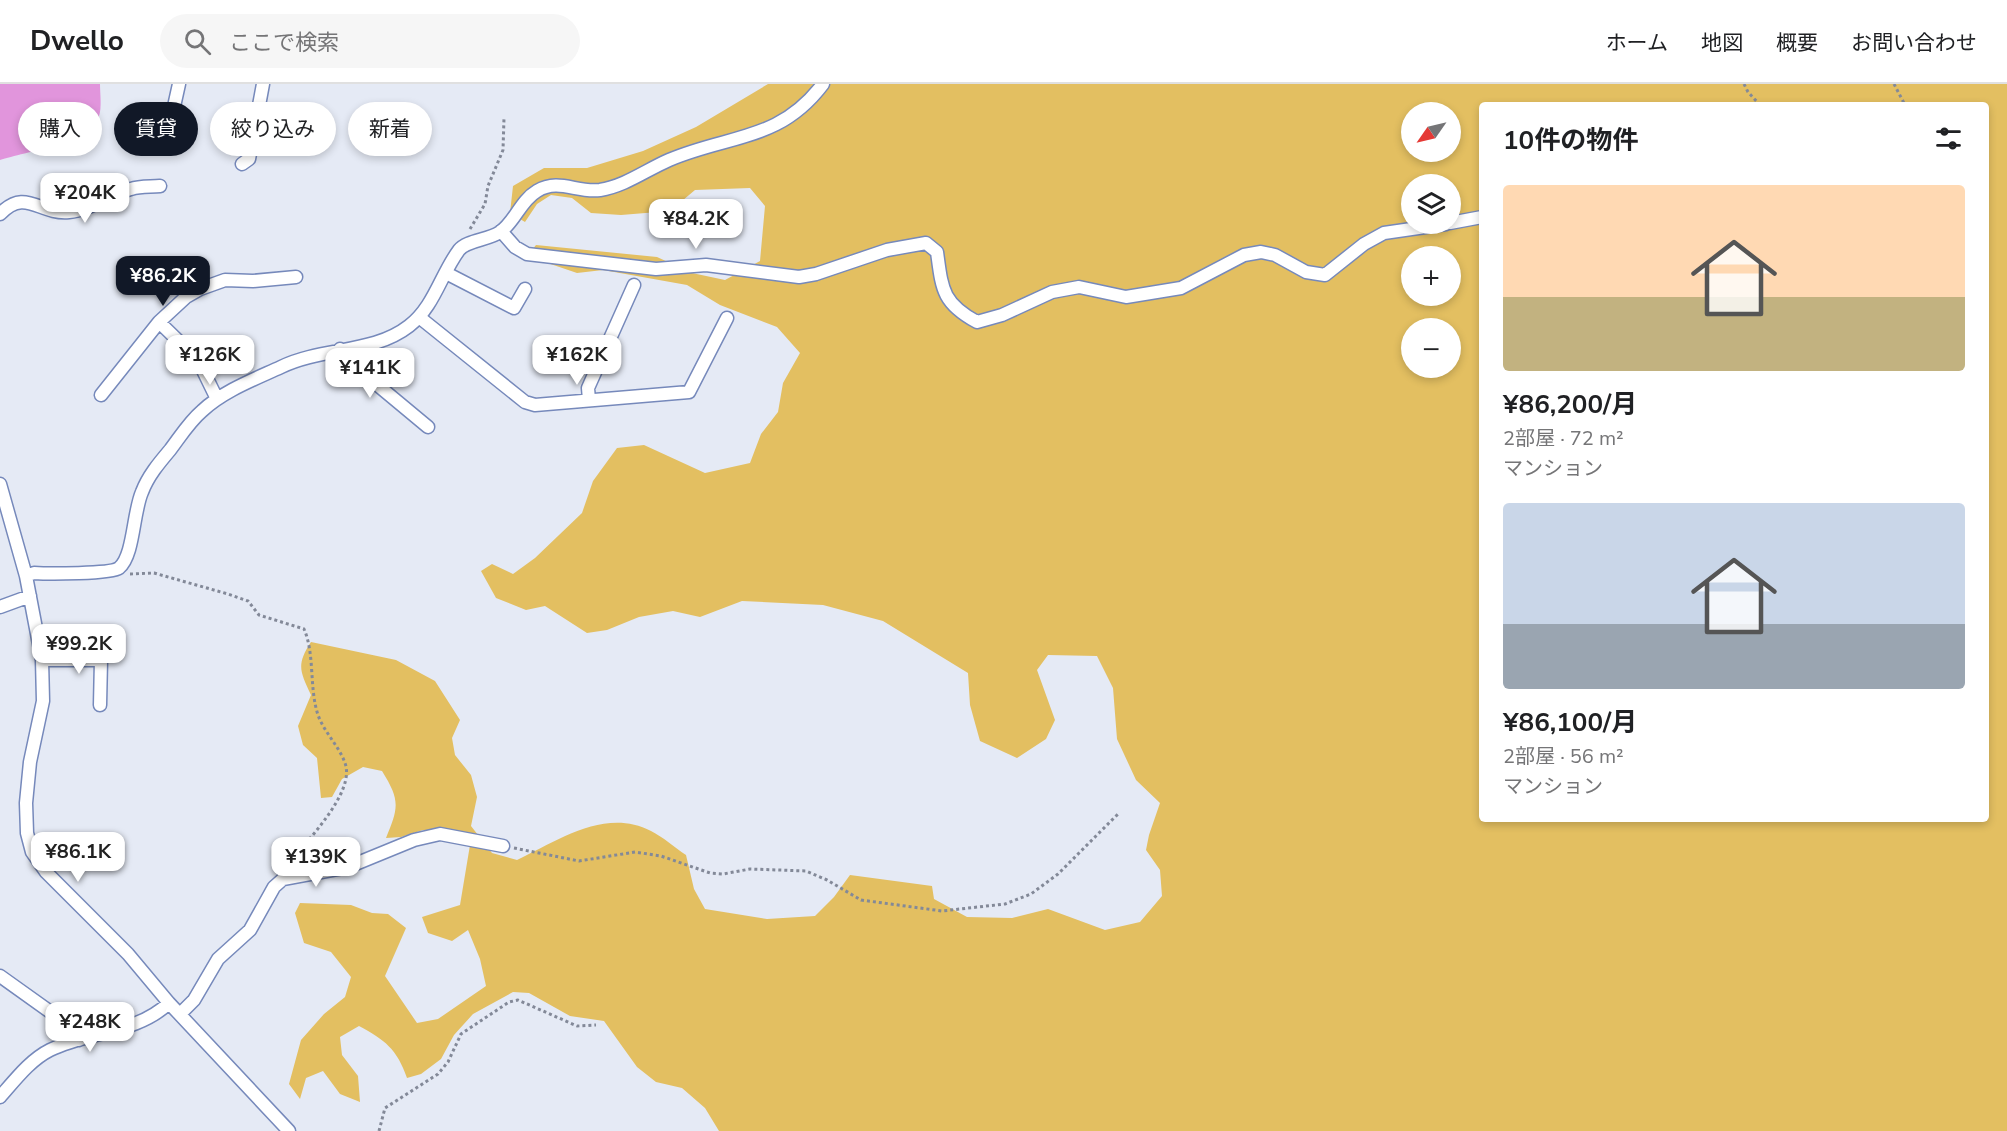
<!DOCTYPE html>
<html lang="ja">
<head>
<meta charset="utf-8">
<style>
  :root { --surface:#fff; --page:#f6f6f6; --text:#202124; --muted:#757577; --line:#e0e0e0; --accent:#111827 }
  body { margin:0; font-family:"Nunito Sans","Noto Sans JP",sans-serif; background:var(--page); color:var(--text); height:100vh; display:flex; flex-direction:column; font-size:22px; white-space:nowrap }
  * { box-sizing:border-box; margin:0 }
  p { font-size:20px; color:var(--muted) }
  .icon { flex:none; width:33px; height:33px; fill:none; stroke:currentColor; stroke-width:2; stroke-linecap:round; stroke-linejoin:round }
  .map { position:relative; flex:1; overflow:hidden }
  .details { position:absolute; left:1479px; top:18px; width:510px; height:720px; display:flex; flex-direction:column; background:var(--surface); border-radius:6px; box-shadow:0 3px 9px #0003 }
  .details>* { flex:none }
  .top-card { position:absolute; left:18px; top:18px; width:570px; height:54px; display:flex; gap:12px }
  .needle { width:39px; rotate:236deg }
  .buttons { position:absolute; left:1401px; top:18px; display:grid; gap:12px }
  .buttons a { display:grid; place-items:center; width:60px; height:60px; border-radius:50%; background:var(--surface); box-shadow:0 3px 9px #0003; font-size:30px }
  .price { position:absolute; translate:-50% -51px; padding:0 14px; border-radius:12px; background:#fff; color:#222; font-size:20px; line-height:39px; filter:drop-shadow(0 2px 3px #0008) }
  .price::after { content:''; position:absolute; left:50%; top:36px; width:18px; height:14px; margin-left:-9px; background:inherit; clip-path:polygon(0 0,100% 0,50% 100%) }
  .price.selected { background:var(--accent); color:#fff }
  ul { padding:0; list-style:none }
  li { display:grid; align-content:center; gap:12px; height:318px; padding:0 24px }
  li span { display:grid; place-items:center; height:186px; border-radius:6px; color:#555 }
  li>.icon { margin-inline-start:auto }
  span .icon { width:108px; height:108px; fill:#fffc; stroke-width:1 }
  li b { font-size:26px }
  h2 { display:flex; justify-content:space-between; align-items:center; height:72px; padding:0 24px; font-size:26px }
  .pill { padding:0 21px; border-radius:27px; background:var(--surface); box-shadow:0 3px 9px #0003; font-size:21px; line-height:54px }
  .pill.selected { background:var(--accent); color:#fff }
  header { display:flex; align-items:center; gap:36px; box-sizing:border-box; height:84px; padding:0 30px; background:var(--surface); border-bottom:2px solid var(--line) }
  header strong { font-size:28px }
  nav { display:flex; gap:33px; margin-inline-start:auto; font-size:21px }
  .search { width:420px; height:54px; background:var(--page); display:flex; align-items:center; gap:15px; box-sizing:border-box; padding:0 21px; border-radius:33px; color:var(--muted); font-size:22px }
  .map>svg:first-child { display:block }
  .green { fill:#e3bf61; fill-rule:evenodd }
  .water { fill:#e195dc }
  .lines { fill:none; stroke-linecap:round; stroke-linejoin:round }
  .minor-casing { stroke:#7689bb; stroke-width:15 }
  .path { stroke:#838998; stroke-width:3; stroke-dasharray:3 3; stroke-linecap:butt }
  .minor { stroke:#fff; stroke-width:12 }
</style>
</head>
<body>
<header>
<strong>Dwello</strong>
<div class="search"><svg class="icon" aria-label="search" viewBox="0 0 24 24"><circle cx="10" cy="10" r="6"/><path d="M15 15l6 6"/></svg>ここで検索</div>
<nav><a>ホーム</a><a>地図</a><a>概要</a><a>お問い合わせ</a></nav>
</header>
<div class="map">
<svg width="2007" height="1047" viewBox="0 0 2007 1047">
  <rect width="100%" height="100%" fill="#e5eaf5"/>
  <!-- green -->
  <path class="green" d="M768 0H2007V1047H719L705 1024 682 1004 656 998 637 983 604 937 570 932 529 909 513 908 473 930 454 951 441 975 421 990 407 994C397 965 385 956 359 942L340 953 342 971 358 992 360 1018 340 1010 323 987 306 994 300 1015 289 1000 301 956 324 930 345 913 351 893 331 868 304 859 295 829 300 819 351 821 372 829 388 830 406 844 385 892 417 939 438 935 486 902 480 875 468 846 452 857 428 849 422 833 460 821 470 761 459 747 423 746 401 753 386 754C399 723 400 716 382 687L363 683 342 695 332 713 321 714 317 674 303 661 298 642 311 611C300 587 296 581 311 558L396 576 435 597 460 636 452 654 455 671 471 691 477 713 471 742 492 769 517 776C557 757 605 723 651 747 663 753 674 763 686 771L694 805 705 825 767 835 815 832 834 813 850 791 932 802 934 815 967 833 1012 834 1048 825 1105 846 1140 838 1162 812 1160 786 1146 766 1149 751 1160 719 1136 696 1117 655 1113 604 1097 572 1048 571 1037 586 1055 636 1046 655 1017 674 980 657 970 621 968 589 883 537 823 521 742 517 700 533 673 527 639 533 607 546 587 549 545 522 526 526 496 514 481 487 492 480 513 490 535 474 582 429 593 397 617 364 644 361 705 389 750 379 761 350 778 328 783 299 800 269 777 243 720 221 687 201 603 186 577 189 527 172 536 161 657 173 692 189 725 196 760 177 765 122 750 104 695 106 670 127 621 131 591 129 572 114 551 111 537 120 525 138 510 129 513 102 544 84H587L643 67 696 43ZM1482 21H1986V735H1482ZM1412 28H1450V68H1412ZM1412 100H1450V140H1412ZM1412 172H1450V212H1412ZM1412 244H1450V284H1412Z"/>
  <!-- water -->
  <path class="water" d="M0 0H100C100 9 102 24 99 32 90 58 25 68 0 76Z"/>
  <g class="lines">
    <!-- minor casing -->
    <g class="minor-casing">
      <path id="minor" d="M139 40 169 45 179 0
        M242 80 249 75 263 0
        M0 130C26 103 39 131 69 128 91 126 110 110 131 105 140 102 151 103 160 102
        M1450 139 1482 133
        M501 147 515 163 527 170 656 185 706 181 799 193 816 190 887 166 926 159 937 168C942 205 942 219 977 238L1002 231 1052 208 1079 203 1126 213 1181 204 1244 171 1261 168 1275 171 1306 188 1325 191 1364 160 1384 149 1446 140
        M446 189 514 224 525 205
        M419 233 525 318 535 321 689 308 727 234
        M159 238 186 213 200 205 225 196 253 197 296 193
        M340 265 345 274 428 343
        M101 311 159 238 198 276 217 315
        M589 316 588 304 634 201
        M0 400 26 492 42 576 43 617 30 678 26 719 27 749 32 768 46 788 128 870 169 919 289 1047
        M26 492 34 489C48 490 111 490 119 484 134 472 133 428 142 408 148 392 159 379 170 366 180 353 189 338 202 327 223 307 255 295 281 283 322 263 373 270 409 242 434 223 441 190 459 166 467 156 489 156 500 148 515 138 520 117 537 107 559 94 576 109 600 106 625 102 646 86 669 76 730 50 779 58 823 0
        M0 523 30 512
        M42 576H101L100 621
        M0 892 77 947 79 956
        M181 929 194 916 218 875 250 846 274 803 283 795 348 783 414 756 440 750 503 762
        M0 1013C15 996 30 976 50 966 89 947 136 950 169 919"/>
    </g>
    <!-- path -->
    <path class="path" d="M1744 0 1748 8 1760 21
      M1894 0 1905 21
      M470 145 485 120 488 102 503 66 504 34
      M130 490 154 489 228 510 248 517 259 531 304 545C315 570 309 604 318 631 324 648 339 662 345 679 356 709 305 758 289 780
      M514 764 579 777 635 768 661 772 710 789 723 790 750 785 806 787 827 796 861 816 942 827 1005 820 1031 810 1058 790 1119 729
      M379 1047 385 1024 438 990 448 978 461 950 509 918 518 916 577 942 596 941"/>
    <!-- minor -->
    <use href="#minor" class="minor"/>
  </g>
</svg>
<div class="buttons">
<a><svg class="needle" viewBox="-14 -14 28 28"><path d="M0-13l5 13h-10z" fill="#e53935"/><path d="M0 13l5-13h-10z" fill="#757577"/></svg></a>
<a><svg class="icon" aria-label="layers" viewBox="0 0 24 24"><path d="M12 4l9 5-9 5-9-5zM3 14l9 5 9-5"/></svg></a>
<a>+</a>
<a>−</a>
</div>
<b class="price" style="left:85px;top:140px">¥204K</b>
<b class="price" style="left:696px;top:166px">¥84.2K</b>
<b class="price selected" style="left:163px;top:223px">¥86.2K</b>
<b class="price" style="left:210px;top:302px">¥126K</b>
<b class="price" style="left:577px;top:302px">¥162K</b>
<b class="price" style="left:370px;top:315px">¥141K</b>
<b class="price" style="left:79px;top:591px">¥99.2K</b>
<b class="price" style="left:78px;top:799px">¥86.1K</b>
<b class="price" style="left:316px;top:804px">¥139K</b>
<b class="price" style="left:90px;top:969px">¥248K</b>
<div class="top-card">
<a class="pill">購入</a>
<a class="pill selected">賃貸</a>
<a class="pill">絞り込み</a>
<a class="pill">新着</a>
</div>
<section class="details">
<h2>10件の物件<svg class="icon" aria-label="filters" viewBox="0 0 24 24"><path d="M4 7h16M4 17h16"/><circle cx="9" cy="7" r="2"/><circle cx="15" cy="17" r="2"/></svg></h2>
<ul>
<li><span style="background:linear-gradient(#ffd9b3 60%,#c2b280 0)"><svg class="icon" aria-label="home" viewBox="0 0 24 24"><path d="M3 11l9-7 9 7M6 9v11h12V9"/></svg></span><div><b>¥86,200/月</b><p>2部屋 · 72 m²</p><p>マンション</p></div></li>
<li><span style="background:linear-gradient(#c9d6e8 65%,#9aa5b1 0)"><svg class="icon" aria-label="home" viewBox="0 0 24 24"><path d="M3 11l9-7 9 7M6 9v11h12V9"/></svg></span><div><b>¥86,100/月</b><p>2部屋 · 56 m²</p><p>マンション</p></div></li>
</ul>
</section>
</div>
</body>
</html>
